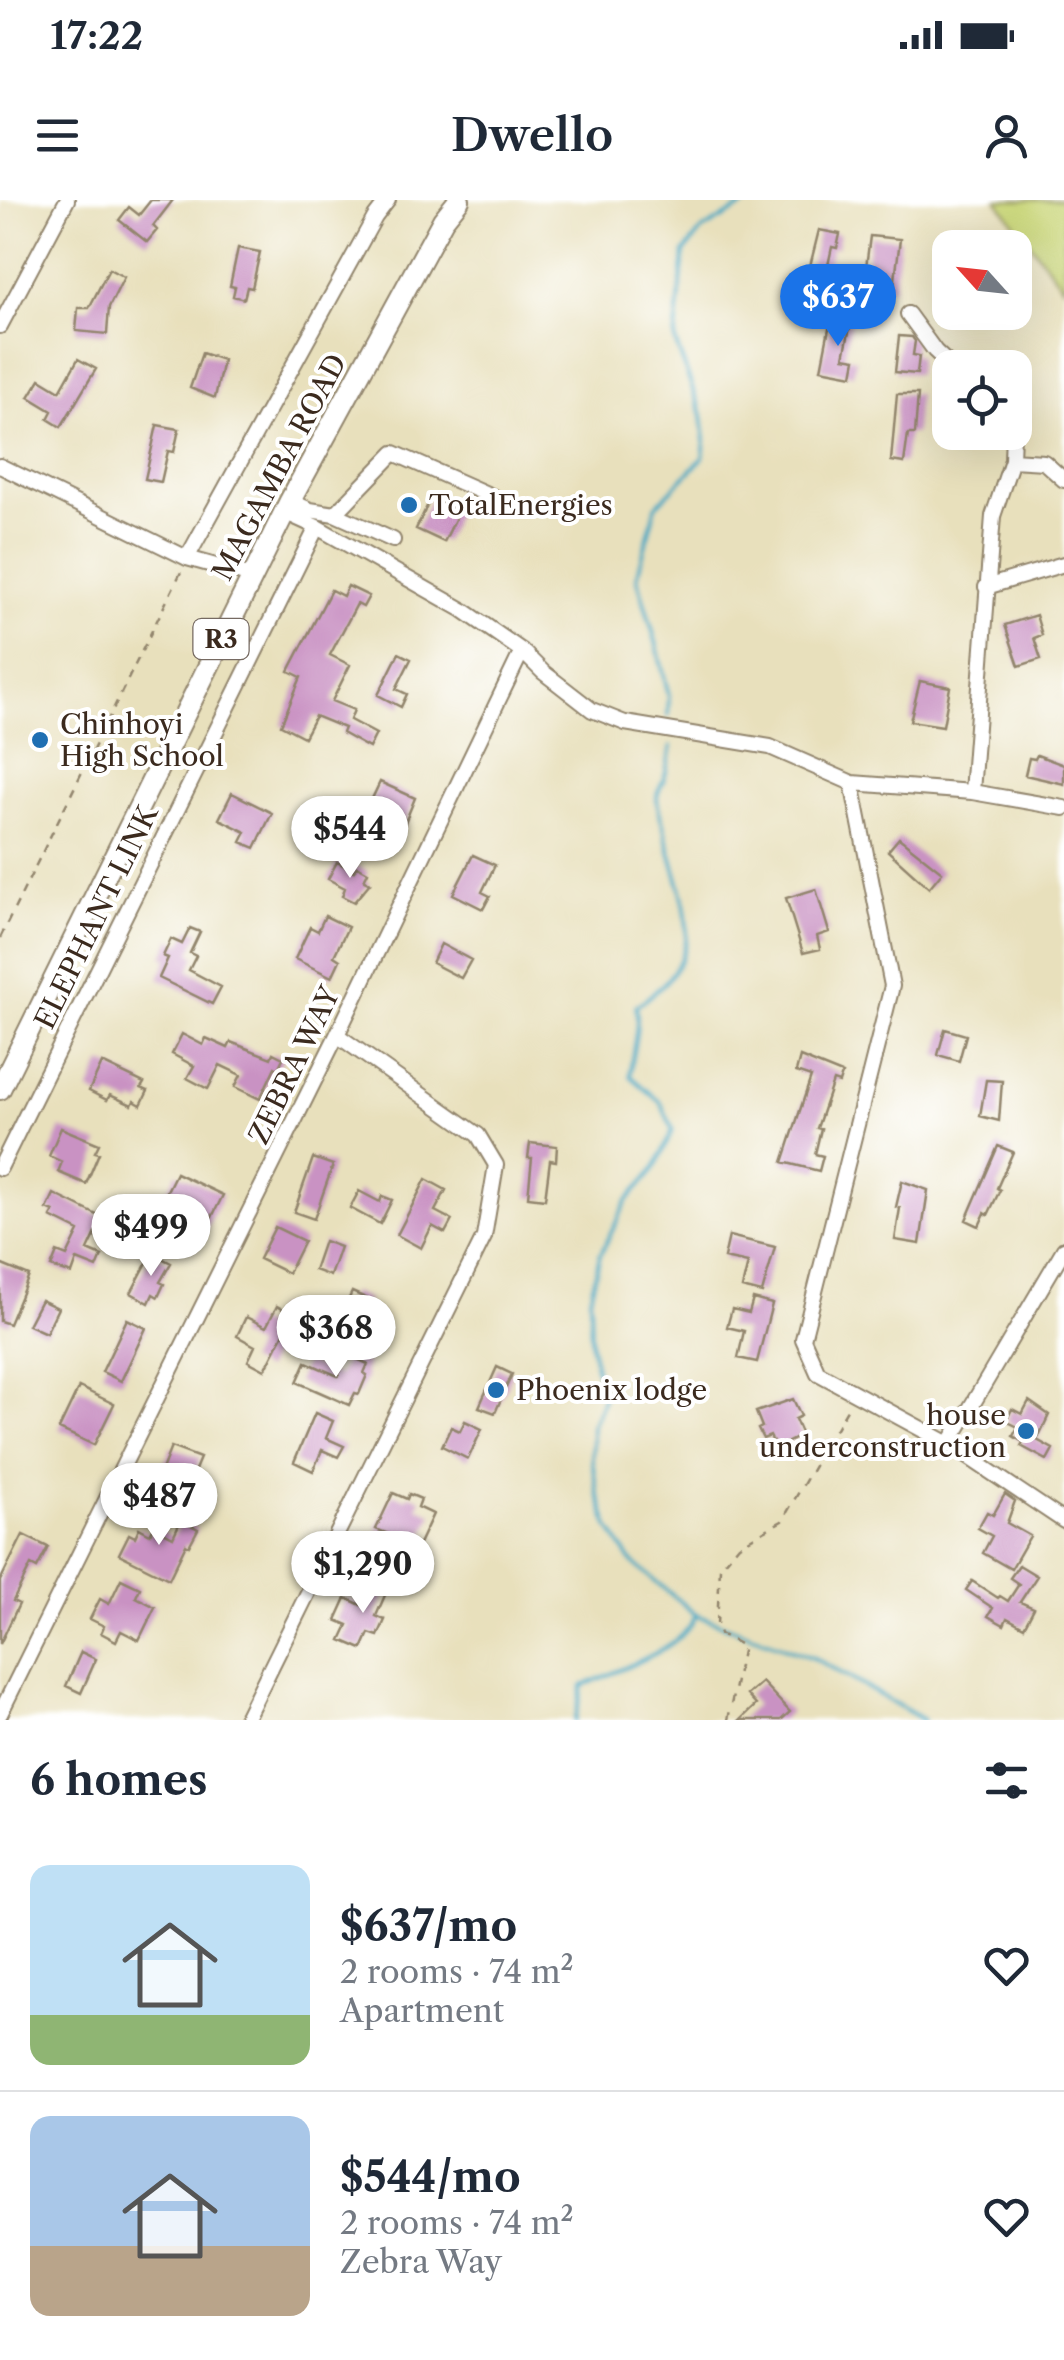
<!DOCTYPE html>
<html lang="en">
<head>
<meta charset="utf-8">
<style>
  :root { --surface:#fff; --page:#f6f6f7; --text:#1f2937; --muted:#747a83; --line:#e0e1e3; --accent:#1a73e8 }
  body { margin:0; font-family:"Libre Caslon Text",serif; background:var(--page); color:var(--text); height:100vh; display:flex; flex-direction:column; font-size:38px; white-space:nowrap }
  * { box-sizing:border-box; margin:0 }
  p { font-size:32px; color:var(--muted) }
  .icon { flex:none; width:55px; height:55px; fill:none; stroke:currentColor; stroke-width:2; stroke-linecap:round; stroke-linejoin:round }
  .map { position:relative; height:1520px; overflow:hidden }
  .drawer { display:flex; flex-direction:column; background:var(--surface); flex:1 }
  .drawer>* { flex:none }
  .needle { width:65px; rotate:297deg }
  .fabs { position:absolute; left:932px; top:30px; display:grid; gap:20px }
  .fabs a { display:grid; place-items:center; width:100px; height:100px; border-radius:20px; background:var(--surface); box-shadow:0 10px 40px #0002; font-size:50px }
  .price { position:absolute; translate:-50% -85px; padding:0 22px; border-radius:35px; background:#fff; color:#222; font-size:32px; line-height:65px; filter:drop-shadow(0 2px 5px #0008) }
  .price::after { content:''; position:absolute; left:50%; top:60px; width:30px; height:22px; margin-left:-15px; background:inherit; clip-path:polygon(0 0,100% 0,50% 100%) }
  .price.selected { background:var(--accent); color:#fff }
  ul { padding:0; list-style:none }
  li { display:flex; align-items:center; gap:30px; height:250px; padding:0 30px }
  li+li { border-top:2px solid var(--line) }
  li span { display:grid; place-items:center; flex:none; width:280px; height:200px; border-radius:20px; color:#555 }
  li>.icon { margin-inline-start:auto }
  span .icon { width:120px; height:120px; fill:#fffc; stroke-width:1 }
  li b { font-size:42px }
  h2 { display:flex; justify-content:space-between; align-items:center; height:120px; padding:0 30px; font-size:42px }
  .status { display:flex; justify-content:space-between; align-items:center; height:70px; padding:0 50px; background:var(--surface); direction:ltr }
  .status svg { height:28px; fill:currentColor }
  header { display:flex; justify-content:space-between; align-items:center; height:130px; padding:0 30px; background:var(--surface); font-size:45px; font-weight:600 }
  .map>svg:first-child { display:block }
  .green { fill:#c7d475; stroke:#817f4a; stroke-width:2.5 }
  .lines { fill:none; stroke-linecap:round; stroke-linejoin:round }
  .stream { stroke:#43a8c3; stroke-width:4 }
  .building { fill:#c992c3 }
  .minor-casing { stroke:#92856d; stroke-width:18 }
  .highway-casing { stroke:#92856d; stroke-width:24 }
  .path { stroke:#92856d; stroke-width:2.5; stroke-dasharray:8 8; stroke-linecap:butt }
  .minor { stroke:#fff; stroke-width:14 }
  .highway { stroke:#fff; stroke-width:20 }
  .poi-dot { fill:#1f6fb2; stroke:#fff; stroke-width:4 }
  .labels { text-anchor:middle; stroke-width:8; stroke-linejoin:round; paint-order:stroke }
  .shield { fill:#fff; stroke:#766a62; stroke-width:2.5 }
  .shield-label { font-size:25px; font-weight:bold; fill:#3b2a1e }
  .street-label { font-size:28px; fill:#3b2a1e; stroke:#fff }
  .poi-label { font-size:28px; fill:#3b2a1e; stroke:#fff; text-anchor:start }
</style>
</head>
<body>
<div class="status"><b>17:22</b><svg viewBox="0 0 49 12"><path d="M0 12V9h3v3zM5 12V6h3v6zM10 12V3h3v9zM15 12V0h3v12zM26 1h20v11H26zM47 4h2v5h-2z"/></svg></div>
<header><svg class="icon" aria-label="menu" viewBox="0 0 24 24"><path d="M4 6h16M4 12h16M4 18h16"/></svg>Dwello<svg class="icon" aria-label="person" viewBox="0 0 24 24"><circle cx="12" cy="8" r="4"/><path d="M4 21q1-7 8-7t8 7"/></svg></header>
<div class="map">
<svg width="1064" height="1520" viewBox="0 0 1064 1520">
  <rect width="100%" height="100%" fill="#fff"/>
  <filter id="ink" filterUnits="userSpaceOnUse"><feTurbulence type="fractalNoise" baseFrequency=".01" numOctaves="2"/><feDisplacementMap in="SourceGraphic" scale="20" xChannelSelector="R" yChannelSelector="G"/><feConvolveMatrix kernelMatrix="1 2 1 2 8 2 1 2 1" color-interpolation-filters="sRGB"/></filter>
  <filter id="wash" filterUnits="userSpaceOnUse"><feTurbulence type="fractalNoise" baseFrequency=".0048" numOctaves="4" result="noise"/><feDisplacementMap in="SourceGraphic" scale="40" xChannelSelector="R" yChannelSelector="G"/><feGaussianBlur stdDeviation="2.25" result="paint"/><feColorMatrix in="noise" values="0 0 0 0 0 0 0 0 0 0 0 0 0 0 0 0 0 1.4 0 .05"/><feComposite in="paint" operator="in"/></filter>
  <g filter="url(#wash)">
    <rect width="100%" height="100%" fill="#e8e0bc"/>
    <!-- green -->
    <path class="green" d="M997 0H1064V88Z"/>
    <g class="lines">
      <!-- stream -->
      <path class="stream" d="M668 515 669 496 656 442 637 377 656 306 703 258 705 240 702 215 675 141 684 53 701 31 754 0
        M671 546C669 556 668 566 665 576 663 583 657 591 657 598 657 607 662 619 664 628 681 702 717 754 636 806 640 829 631 852 630 876L661 903 673 930 655 968 627 1001 600 1055 590 1098 591 1146 603 1199 592 1227V1260L597 1291 609 1327 630 1360 696 1415 814 1458 924 1520
        M575 1520 583 1486C617 1469 682 1451 696 1415"/>
    </g>
    <g id="blocks">
      <!-- building -->
      <path class="building" d="M151 0H173L153 26 157 30 147 42 119 20 129 7 139 15Z
        M819 30 840 34 837 48 832 47 827 70 810 66Z
        M870 36 900 39 894 88 856 83 858 66 866 67Z
        M238 48 260 52 252 88 247 87 244 99 233 96 235 87 230 86Z
        M109 69 124 77 109 107 107 134 76 131 78 108H89Z
        M831 118 851 122 844 157 856 159 853 175 821 169Z
        M899 136 912 137 915 141 913 155 919 156 917 174 895 172Z
        M202 153 223 160 215 198 190 188Z
        M78 159 96 169 61 227 48 219 52 211 29 197 40 179 60 191Z
        M897 194H918L915 234H908L904 263 891 261Z
        M157 225 179 229 174 252 168 251 161 282 145 279Z
        M431 298 459 311 444 342 416 329Z
        M348 386 369 396 363 407 357 404 330 455 350 465 332 501 354 510 350 520 376 534 369 548 342 533 344 528 315 516 304 537 281 525 301 477 289 471 331 390 343 396Z
        M1036 415 1042 435 1034 438 1041 459 1019 466 1005 425Z
        M399 453 411 459 396 489 407 494 401 507 378 495Z
        M920 481 950 487 943 526 910 521Z
        M1037 555 1064 565V584L1025 575 1029 558 1035 559Z
        M380 582 415 598 397 642 360 624Z
        M232 593 272 613 255 648 241 642 246 632 219 619Z
        M899 638 942 672 929 688 888 651Z
        M473 655 495 665 482 692 490 696 483 709 453 694Z
        M337 662 354 671 357 666 368 672 364 680 370 683 354 702 342 696 345 688 328 679Z
        M816 689 829 732 817 736 820 749 803 753 786 698Z
        M325 716 348 727 334 756 340 760 332 777 295 759 310 727 318 731Z
        M190 728 200 732 190 753 196 756 189 770 221 787 212 804 159 778 168 758 163 756 171 739 182 744Z
        M441 744 471 760 461 778 432 763Z
        M945 829 966 835 959 861 938 855Z
        M182 834 203 845 206 838 228 848 231 842 271 858 273 853 283 858 278 869 275 867 260 899 235 887 241 875 220 865 208 889 187 878 194 866 172 854Z
        M800 857 842 874 839 883 833 881 817 928 821 929 815 954 823 956 819 971 783 962 811 877 796 872Z
        M102 863 144 883 141 888 148 891 141 905 134 901 132 905 110 895 107 900 89 891Z
        M986 880 1002 881 999 921 980 916Z
        M61 928 99 944 95 952 99 953 86 984 58 972 62 962 49 956Z
        M530 943 557 946 556 961 550 960 545 999 528 997 532 958H528Z
        M998 946 1013 952 997 988 1000 990 988 1015 985 1013 979 1026 966 1020Z
        M313 958 333 965 314 1019 294 1012Z
        M176 973 223 995 205 1031 172 1015 178 1002 165 995Z
        M426 979 446 990 435 1011 452 1020 445 1033 432 1026 421 1048 397 1035Z
        M902 981 928 990 920 1044 895 1040 900 1008 896 1007Z
        M359 991 380 1002 382 996 392 1000 380 1024 350 1008Z
        M54 994 103 1018 88 1050 102 1056 97 1068 77 1060 72 1074 51 1067 57 1052 67 1056 79 1031 51 1017 54 1012 47 1009Z
        M275 1027 304 1041 288 1073 259 1059Z
        M729 1036 775 1047 762 1093 742 1088 748 1063 724 1058Z
        M324 1041 340 1047 330 1076 314 1070Z
        M152 1053 171 1063 160 1082 164 1084 158 1097 153 1094 149 1103 131 1093Z
        M0 1064 29 1076 9 1124 0 1121Z
        M352 1092 368 1099 365 1106 376 1112 366 1135 348 1126 341 1142 326 1136 335 1116 340 1118Z
        M753 1099 772 1104 757 1162 738 1158 744 1131 727 1127 732 1109 749 1113Z
        M41 1100 58 1108 46 1133 28 1125Z
        M277 1106 293 1115 265 1170 248 1161 255 1146 237 1136 246 1117 266 1127Z
        M127 1119 146 1128 121 1181 102 1172Z
        M348 1155 368 1164 364 1173 367 1175 359 1194 355 1193 349 1205 297 1182 306 1162 338 1176Z
        M497 1167 512 1174 495 1213 479 1207Z
        M79 1187 114 1204 94 1245 59 1229Z
        M793 1199 801 1216 795 1219 802 1235 776 1248 770 1236 763 1239 758 1229 762 1227 756 1212Z
        M1029 1201 1049 1215 1037 1240 1053 1249 1047 1260 1021 1246 1023 1242 1013 1236 1018 1227 1006 1221 1012 1209 1022 1214Z
        M315 1213 333 1221 326 1238 344 1246 338 1257 322 1250 313 1271 294 1262Z
        M465 1221 482 1229 468 1259 442 1246 451 1227 460 1231Z
        M171 1247 200 1258 192 1277 201 1280 194 1299 173 1290 177 1279 161 1272Z
        M393 1293 407 1299 409 1294 421 1299 418 1307 433 1314 417 1348 388 1340 391 1335 376 1329Z
        M1005 1294 1015 1301 1007 1323 1030 1336 1011 1369 983 1353 992 1336 978 1328 987 1312 993 1315Z
        M181 1320 198 1329 189 1346 186 1344 169 1379 119 1354 129 1334 135 1337 139 1328 150 1334 154 1327 173 1337Z
        M23 1335 48 1347 37 1368 31 1365 13 1401 19 1404 0 1444V1381Z
        M1019 1365 1037 1376 1020 1402 1034 1408 1024 1427 1007 1418 1004 1425 988 1416 993 1408 966 1390 972 1381 998 1398 1000 1396 1008 1401 1019 1384 1010 1378Z
        M121 1379 140 1388 136 1397 155 1407 139 1440 121 1431 116 1441 101 1433 104 1426 90 1419 100 1399 109 1404Z
        M373 1379 389 1386 376 1416 385 1420 378 1436 369 1433 362 1449 341 1440 348 1425 336 1420 346 1398 361 1405Z
        M81 1452 96 1459 81 1493 66 1486Z
        M762 1482 790 1512 781 1520H740L756 1505 747 1495Z"/>
    </g>
  </g>
  <g filter="url(#ink)">
    <use href="#blocks" fill-opacity="0" stroke="#92856d" stroke-width="2.5"/>
    <g class="lines">
      <!-- minor casing -->
      <g class="minor-casing">
        <path id="minor" d="M908 114 935 151 953 168
          M0 126 67 0
          M1012 260 1013 232
          M0 266 187 358 252 376
          M290 301 310 310 335 314 394 253 498 299
          M284 312 317 327 463 410 522 451 543 472 592 510 625 523 770 547 852 583 972 592 1064 608
          M335 314 393 340
          M187 358 375 17 388 0
          M986 387 1064 364
          M852 583 892 786 803 1139 818 1173 949 1244
          M972 592 993 316 1012 260 1044 262 1064 280
          M0 968 317 327
          M1064 1049 949 1244 1064 1321
          M0 1514 337 835 522 451
          M245 1520 484 1037 496 965 478 935 337 835"/>
      </g>
      <!-- highway casing -->
      <g class="highway-casing">
        <path id="highway" d="M0 889 290 301 443 20 459 0"/>
      </g>
      <!-- path -->
      <path class="path" d="M0 738 181 372
        M728 1520 743 1446 720 1434 717 1424 720 1368 739 1345 782 1321 850 1204"/>
      <!-- minor -->
      <use href="#minor" class="minor"/>
      <!-- highway -->
      <use href="#highway" class="highway"/>
    </g>
  </g>
  <!-- markers -->
  <g class="poi-dot">
    <circle cx="409" cy="305" r="10"/>
    <circle cx="40" cy="540" r="10"/>
    <circle cx="496" cy="1190" r="10"/>
    <circle cx="1026" cy="1231" r="10"/>
  </g>
  <g class="labels">
    <!-- shield labels -->
    <rect class="shield" x="193.5" y="419" width="55" height="40" rx="8"/>
    <g class="shield-label">
      <text x="221" y="448">R3</text>
    </g>
    <!-- street labels -->
    <g class="street-label">
      <text transform="translate(279 267) rotate(-62)" y="10">MAGAMBA ROAD</text>
      <text transform="translate(96 717) rotate(-64)" y="10">ELEPHANT LINK</text>
      <text transform="translate(294 865) rotate(-64)" y="10">ZEBRA WAY</text>
    </g>
    <!-- poi labels -->
    <g class="poi-label">
      <text x="429" y="315">TotalEnergies</text>
      <text x="60" y="534">Chinhoyi<tspan x="60" dy="32">High School</tspan></text>
      <text x="516" y="1200">Phoenix lodge</text>
      <text x="1006" y="1225" text-anchor="end">house<tspan x="1006" dy="32">underconstruction</tspan></text>
    </g>
  </g>
</svg>
<div class="fabs">
<a><svg class="needle" viewBox="-14 -14 28 28"><path d="M0-13l5 13h-10z" fill="#e53935"/><path d="M0 13l5-13h-10z" fill="#747a83"/></svg></a>
<a><svg class="icon" aria-label="locate" viewBox="0 0 24 24"><circle cx="12" cy="12" r="6"/><path d="M12 2v4M12 18v4M2 12h4M18 12h4"/></svg></a>
</div>
<b class="price selected" style="left:838px;top:149px">$637</b>
<b class="price" style="left:350px;top:681px">$544</b>
<b class="price" style="left:151px;top:1079px">$499</b>
<b class="price" style="left:336px;top:1180px">$368</b>
<b class="price" style="left:159px;top:1348px">$487</b>
<b class="price" style="left:363px;top:1416px">$1,290</b>
</div>
<section class="drawer">
<h2>6 homes<svg class="icon" aria-label="filters" viewBox="0 0 24 24"><path d="M4 7h16M4 17h16"/><circle cx="9" cy="7" r="2"/><circle cx="15" cy="17" r="2"/></svg></h2>
<ul>
<li><span style="background:linear-gradient(#bfe0f5 75%,#8fb573 0)"><svg class="icon" aria-label="home" viewBox="0 0 24 24"><path d="M3 11l9-7 9 7M6 9v11h12V9"/></svg></span><div><b>$637/mo</b><p>2 rooms · 74 m²</p><p>Apartment</p></div><svg class="icon" aria-label="heart" viewBox="0 0 24 24"><path d="M12 20l-8-8c-3-5 5-10 8-4 3-6 11-1 8 4z"/></svg></li>
<li><span style="background:linear-gradient(#a9c7e8 65%,#b9a48a 0)"><svg class="icon" aria-label="home" viewBox="0 0 24 24"><path d="M3 11l9-7 9 7M6 9v11h12V9"/></svg></span><div><b>$544/mo</b><p>2 rooms · 74 m²</p><p>Zebra Way</p></div><svg class="icon" aria-label="heart" viewBox="0 0 24 24"><path d="M12 20l-8-8c-3-5 5-10 8-4 3-6 11-1 8 4z"/></svg></li>
</ul>
</section>
</body>
</html>
